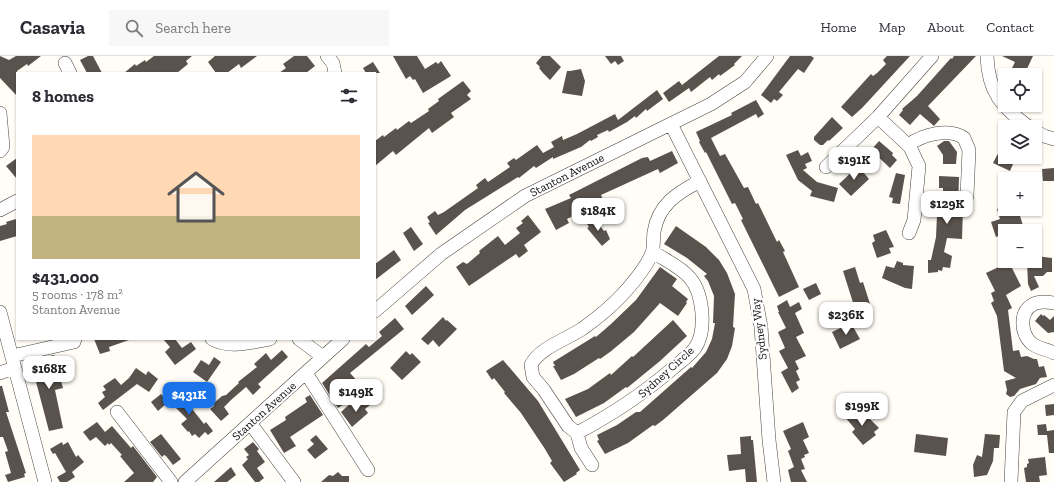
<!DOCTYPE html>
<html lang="en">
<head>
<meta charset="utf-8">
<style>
  :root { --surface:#fff; --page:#f7f7f7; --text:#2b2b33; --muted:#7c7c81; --line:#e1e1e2; --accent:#1a73e8 }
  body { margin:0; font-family:"Zilla Slab",serif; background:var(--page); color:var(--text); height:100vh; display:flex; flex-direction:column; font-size:15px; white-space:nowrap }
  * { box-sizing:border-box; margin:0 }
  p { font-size:13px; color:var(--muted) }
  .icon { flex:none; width:22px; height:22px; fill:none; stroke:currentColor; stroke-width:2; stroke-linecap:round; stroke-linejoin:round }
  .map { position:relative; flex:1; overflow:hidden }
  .panel { position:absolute; left:16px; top:16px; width:360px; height:268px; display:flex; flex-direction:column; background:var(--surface); border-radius:0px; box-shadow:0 1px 3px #0004 }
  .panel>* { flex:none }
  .controls { position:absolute; left:998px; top:12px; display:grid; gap:8px }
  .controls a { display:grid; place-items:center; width:44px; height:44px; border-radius:0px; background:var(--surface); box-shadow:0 1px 3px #0004; font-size:20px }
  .price { position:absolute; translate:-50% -34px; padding:0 9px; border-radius:8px; background:#fff; color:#222; font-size:13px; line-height:26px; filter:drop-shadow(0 1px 2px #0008) }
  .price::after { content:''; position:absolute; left:50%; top:24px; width:12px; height:9px; margin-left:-6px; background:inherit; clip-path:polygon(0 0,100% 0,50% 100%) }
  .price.on { background:var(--accent); color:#fff }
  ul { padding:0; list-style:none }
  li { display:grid; align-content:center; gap:8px; height:212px; padding:0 16px }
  li span { display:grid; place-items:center; height:124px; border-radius:0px; color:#555 }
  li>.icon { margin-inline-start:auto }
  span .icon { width:72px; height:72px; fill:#fffc; stroke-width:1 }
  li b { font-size:17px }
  h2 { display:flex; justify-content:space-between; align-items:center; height:48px; padding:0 16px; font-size:17px }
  header { display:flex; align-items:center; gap:24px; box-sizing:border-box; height:56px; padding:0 20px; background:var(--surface); border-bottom:1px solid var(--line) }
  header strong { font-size:19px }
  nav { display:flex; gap:22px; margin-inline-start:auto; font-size:14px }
  .search { width:280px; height:36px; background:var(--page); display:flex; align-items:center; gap:10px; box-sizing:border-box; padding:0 14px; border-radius:0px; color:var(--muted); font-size:15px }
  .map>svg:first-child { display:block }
  .building { fill:#5a524d }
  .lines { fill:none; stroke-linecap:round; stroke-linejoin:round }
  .minor-casing { stroke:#444; stroke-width:14 }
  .minor { stroke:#fff; stroke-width:13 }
  .labels { text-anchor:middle; stroke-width:4; stroke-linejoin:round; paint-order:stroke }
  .street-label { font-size:12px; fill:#111; stroke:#fff }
</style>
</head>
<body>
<header>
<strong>Casavia</strong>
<div class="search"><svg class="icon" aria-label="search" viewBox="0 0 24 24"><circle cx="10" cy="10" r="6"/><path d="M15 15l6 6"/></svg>Search here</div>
<nav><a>Home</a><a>Map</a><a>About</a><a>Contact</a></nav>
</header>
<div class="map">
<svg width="1054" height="426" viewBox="0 0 1054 426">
  <rect width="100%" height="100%" fill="#fffdf5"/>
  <!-- building -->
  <path class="building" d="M0 0 9 4 16 0H41L28 10 27 8 17 15V40L0 22Z
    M88 0H93L102 17H87L80 4Z
    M154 0H192L186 5 188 8 177 17H124L135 8 136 10 145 4 146 6Z
    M215 0H257L241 12 239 8 227 17H216L208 6Z
    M294 0H307L315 10 306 17H279L286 12 283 8Z
    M393 0H417L425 13 436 6 438 8 441 5 451 20 423 37 415 23 413 24 410 20 406 23Z
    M542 0H550L561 11 550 24 543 17 539 12 540 11 536 7Z
    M605 0H621L624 5 618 9 615 5 611 8Z
    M719 0H742L734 8 735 9 720 20 719 18 712 24 710 21 691 36 689 32 669 46 663 37 679 25 682 29Z
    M790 0H811L814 2 804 17 798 13 779 36 783 39 777 45 774 43 771 47 761 39Z
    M887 0H910L862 52 852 61 841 51 871 18 873 20 877 17 886 8 883 4Z
    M954 0H976L928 50 940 63 934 70 920 58 910 69 899 59 903 54 902 53 917 40 951 2 952 3Z
    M1002 0H1033L1024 19H1016L1010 16 1015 6Z
    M373 6 380 17H366L363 12Z
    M581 13 585 25 582 40 562 37 567 15H570Z
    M463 25 471 35 467 39 471 43 451 57 454 61 432 77 429 72 396 99 393 95 375 110V85L383 79 384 81 396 72 397 74 409 65 411 67 429 55 428 53 439 45 438 43Z
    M657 34 663 43 647 55 646 53 636 62 635 60 627 66 609 76 608 74 597 79 598 81 591 85 590 84 581 91 553 103V101L536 112 534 110 519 122 518 121 465 154 436 179 428 167 430 166 427 161 435 155 438 159 444 156 478 132 476 129 485 122 488 126 510 111 507 107 514 102 516 104 537 89 543 97 554 91 551 86 562 80 563 84 577 78 615 58 618 64Z
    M756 44 764 58 758 62 756 58 711 82 720 100 725 98 744 132 748 131 756 148 758 147 777 186 779 184 785 195 783 196 799 231 779 241 741 164 743 163 735 147 732 148 706 96 705 97 699 86 700 85 696 76 732 59 731 57Z
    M832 61 843 72 829 85 828 84 823 89H820L814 84V81Z
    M1005 84V101H1016L1010 115 993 107Z
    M879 85 893 97 892 99 897 104 890 112 871 94Z
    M944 85H949L957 96 956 108H943V99L937 90Z
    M798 94 801 100 808 96 812 105 805 108 807 112 803 114 817 126 838 132 834 146 810 140 812 135 798 124 786 99Z
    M672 95 678 107 660 117 658 113 601 139 608 155 591 163 584 148 572 154 575 159 567 163 569 167 556 174 545 153 571 142 569 139 642 102 648 101 650 105Z
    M17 102V123L6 110Z
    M858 110 869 123 851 140 839 128Z
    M1054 112V125H1043L1042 113Z
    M896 117 905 119 900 148 892 147 893 142 889 141Z
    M939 120 959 121 958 152H963L962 183 947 182 944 196 952 200 950 212 943 211 942 215 938 214V216L928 217V204H931L936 181 937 159 947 160 948 146 943 145V132H939Z
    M1005 150V153H1018L1024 173 1017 175H1005V178L996 181 991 166 1000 163 997 153Z
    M528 159 541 176 524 189 528 195 519 202 516 198 469 230 456 211 463 206 467 208 480 197 479 195 498 180 505 189 520 177 516 172 523 167 521 165Z
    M594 162 604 175 606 174 610 183 602 190 587 172 589 171 587 168Z
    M16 163 17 180 0 185V170L7 168 6 166Z
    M676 170 706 191 719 204 727 217 735 238 733 271 735 272 732 290 727 303 717 317 663 364 655 370 653 369 628 387 605 398 597 385 599 384 597 379 617 369 636 356H640L691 311 692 312 706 296 712 283 715 267H713L714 240 708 225 704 220 707 218 687 202 664 188Z
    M411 171 423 188 414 195 403 177Z
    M886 174 894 191 889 192 891 197 877 202 872 187 875 185 873 179Z
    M394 194 401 204 375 224V208Z
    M1036 200 1052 202V216H1047L1043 220H1034L1039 231 1031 235 1028 228 1027 206 1030 208V205H1035Z
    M897 205 903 207V209L914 210 912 233 905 232 882 222 886 210 894 212Z
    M1009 206 1021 230 1006 239 1012 252 1008 254 1013 295 1019 294 1021 301 1027 300 1034 303H1037L1039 311 1044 310 1047 321 1040 322 1036 328 1020 333 1014 340 1010 341 1006 338 1007 334 1005 325 1016 322 1004 315 997 260 991 247 994 245 991 237 995 235 986 217Z
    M660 211 677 223 672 230 688 243 686 246 687 247 678 260 660 247 634 276 610 296 600 303 599 302 574 318 561 324 553 310H555L553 306 595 280 596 281 611 268 636 244Z
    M855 211 860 227 863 226 871 251 856 256 843 215Z
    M816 227 821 238 809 244 803 233Z
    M426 230 434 239 412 259 405 250Z
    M787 244 790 251 799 246 802 253 795 257 804 277 796 281 806 300 795 305 799 313 796 315 800 324 796 326 799 332 792 337 781 316 788 312 779 295 785 292 778 276 786 272 778 256H779L777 250Z
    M1041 258 1043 260 1044 259 1050 264 1054 260V276L1048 277 1035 265Z
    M443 261 446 265 447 264 457 273 439 291 433 284 428 289 421 283Z
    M395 262 404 273 350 317 359 327 344 340 349 345 338 352 322 327 366 288 369 291 382 280 379 276Z
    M673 264 687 280 660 305 627 332 626 331 604 347 576 361 565 343 588 333 610 317 611 319 632 300 633 301Z
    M851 267 860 283 840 293 832 276Z
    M94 283H129V284L109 291 110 295 100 298Z
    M163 283H175L182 292 191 286 196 293 175 309 165 296 170 291Z
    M282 294 288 301 258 328 261 331 253 339 246 331 231 344 224 351 229 358 221 365 210 353 214 350V347L222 340 226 339 239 327 238 326 257 311 254 308 266 297 271 304Z
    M406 295 410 299 412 297 421 306 402 324 390 312Z
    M54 299 63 332 55 334 63 372 49 375 35 322 37 321 32 304Z
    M214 301 221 306 207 326 193 316 201 304 209 309Z
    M503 304 538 345 580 414 576 417 577 418 564 426 550 407 552 405 545 393 521 357 504 337 505 336 494 322 492 324 486 315Z
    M136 312 146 319 148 315 158 323 149 336 137 328 103 354 98 347 105 341 102 336 106 334 103 330 115 322 121 329 129 322Z
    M0 330H2L9 356H6L26 417 24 418 25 421 8 426 5 419 11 417 5 396 8 395 3 381H0Z
    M176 334 190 347 189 349 204 368 206 366 213 375 208 379 205 376 199 382 195 378 192 380 189 375 188 376 181 368 187 363 167 343Z
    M161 338 168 346 158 355 151 346Z
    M310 339 323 359 290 381 296 390 284 397 270 374 286 364 285 361 307 346 305 342Z
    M365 343 370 349 365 353 368 357 352 371 341 356 351 347 355 352Z
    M1054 348V359L1046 360 1045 349Z
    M853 353 859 360 863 356 879 372 874 376 876 379 863 389 852 376 855 373 845 361Z
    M97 366 105 376 112 370 131 392 133 390 157 421 153 426H124L134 417 120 400 122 399 111 387 109 389 108 387 105 390 96 381 90 385 83 376Z
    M803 366 809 381 803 384 809 397 804 399 805 401 801 403 805 413 801 414 807 426H791L788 414 794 411 788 395 791 393 783 375Z
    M1046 368 1047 375 1054 374V397H1049L1047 379H1038L1037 369Z
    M161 378 181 403 173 409 166 400 164 399 162 401 150 386Z
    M916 378 948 382 946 400 914 396Z
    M985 378 1000 379 999 392H994L993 405 987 419 974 421 973 409 977 399 982 401Z
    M316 379 328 393 315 403 307 394 314 388 310 384Z
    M751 380V384H753L757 426H746L745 413 729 415 727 399 741 398 740 381Z
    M62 386 63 389 68 386 76 401 78 399 84 406 72 416 75 421 67 426H60L57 421 66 416 55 397 53 398 50 393Z
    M253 386 259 393 257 395 265 406 257 412 264 422 259 426H255L242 409 248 403 246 401 249 399 244 393Z
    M1045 401 1047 419 1039 420 1040 426H1026L1024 412 1027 411V408L1029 407 1028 403Z
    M231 411 236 419 227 426H214Z
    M338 416 342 420H349V426H321L329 419 333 420Z"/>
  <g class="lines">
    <!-- minor casing -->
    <g class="minor-casing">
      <path id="minor" d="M327 0 333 7 335 17
        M987 0C988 35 1001 51 1029 71
        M65 7 70 17
        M0 57 3 91 0 95
        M878 61 910 91 919 110 914 164 909 177
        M671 68 754 233 761 271 769 384 774 426
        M1035 75 1044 80 1054 83
        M908 89C922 79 949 71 964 82L969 94 967 140
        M826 111 878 61 932 0
        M0 154 17 145
        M1054 247C1048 246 1038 245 1032 249 1019 257 1021 277 1031 287 1038 293 1047 293 1054 297
        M375 255 441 198 525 140 711 48 745 26 767 0
        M0 256 45 426
        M212 283C230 293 251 286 270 283
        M299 283 323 301
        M12 300 74 286 75 283
        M0 317 14 312
        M306 317 368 414
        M117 356 171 426
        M250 367 294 426
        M577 377C613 358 642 339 673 312 680 306 689 300 695 292 707 275 703 237 690 222 681 211 665 204 653 196
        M592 409 581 392 577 377 568 370 544 334 533 321 531 309C539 292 567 283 582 273 596 263 610 252 622 239 633 227 646 212 652 197 654 192 653 183 654 176 658 149 677 137 700 125
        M185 426 343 283
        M1011 426 1014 356 1022 345 1054 329"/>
    </g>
    <!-- minor -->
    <use href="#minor" class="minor"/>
  </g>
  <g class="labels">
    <!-- street labels -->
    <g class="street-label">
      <text transform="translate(567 119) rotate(-27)" y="4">Stanton Avenue</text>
      <text transform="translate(759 273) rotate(-97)" y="4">Sydney Way</text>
      <text transform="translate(666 316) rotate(-42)" y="4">Sydney Circle</text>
      <text transform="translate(264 355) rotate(-42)" y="4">Stanton Avenue</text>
    </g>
  </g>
</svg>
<div class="controls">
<a><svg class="icon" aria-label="locate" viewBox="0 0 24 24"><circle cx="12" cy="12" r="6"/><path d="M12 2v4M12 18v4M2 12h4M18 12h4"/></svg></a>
<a><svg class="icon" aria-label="layers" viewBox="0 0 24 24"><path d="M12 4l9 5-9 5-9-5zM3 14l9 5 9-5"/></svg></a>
<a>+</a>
<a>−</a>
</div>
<b class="price" style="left:854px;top:125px">$191K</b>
<b class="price" style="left:947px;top:169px">$129K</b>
<b class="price" style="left:598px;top:176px">$184K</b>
<b class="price" style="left:846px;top:280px">$236K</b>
<b class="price" style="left:49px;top:334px">$168K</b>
<b class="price" style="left:356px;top:357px">$149K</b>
<b class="price on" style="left:189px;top:360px">$431K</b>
<b class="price" style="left:862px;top:371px">$199K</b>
<section class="panel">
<h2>8 homes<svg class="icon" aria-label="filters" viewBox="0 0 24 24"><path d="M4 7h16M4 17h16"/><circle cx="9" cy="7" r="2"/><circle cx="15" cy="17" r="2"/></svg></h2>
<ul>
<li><span style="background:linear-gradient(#ffd9b3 65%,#c2b280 0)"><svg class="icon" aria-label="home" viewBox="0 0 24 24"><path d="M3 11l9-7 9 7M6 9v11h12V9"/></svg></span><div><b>$431,000</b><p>5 rooms · 178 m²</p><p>Stanton Avenue</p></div></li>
</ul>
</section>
</div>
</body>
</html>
